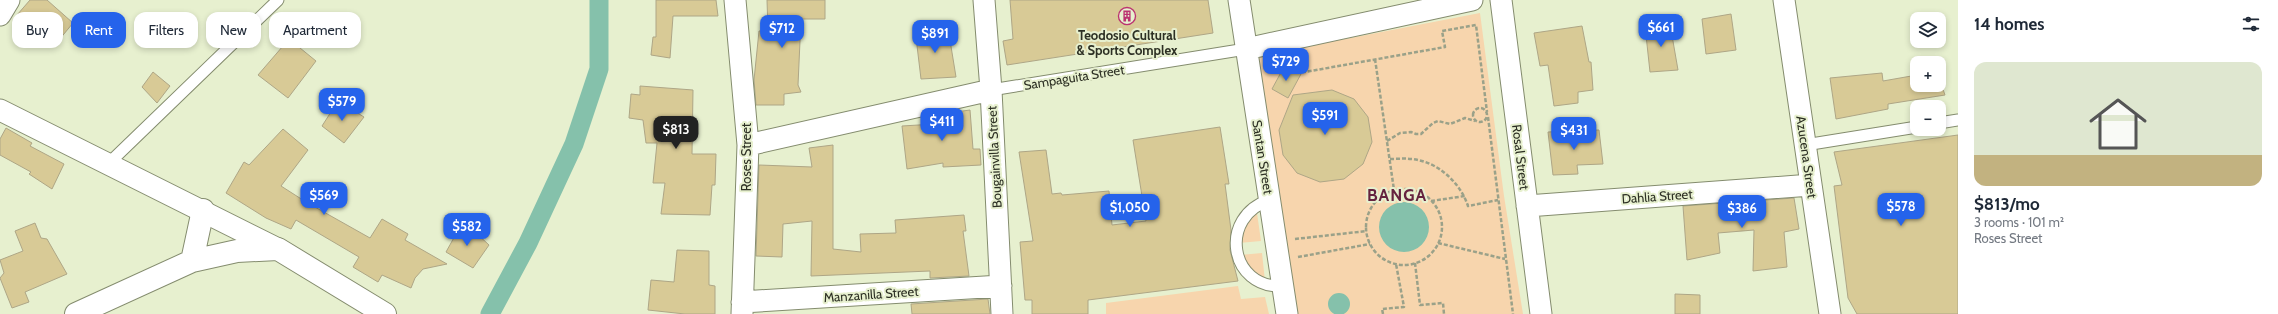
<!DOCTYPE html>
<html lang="en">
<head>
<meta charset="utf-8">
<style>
  :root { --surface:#fff; --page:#f2f2f3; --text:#1f2937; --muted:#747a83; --accent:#2563eb }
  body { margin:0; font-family:Cabin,sans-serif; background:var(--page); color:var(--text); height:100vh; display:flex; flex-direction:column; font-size:15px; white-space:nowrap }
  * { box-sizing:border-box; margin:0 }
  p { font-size:13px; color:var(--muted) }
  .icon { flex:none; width:22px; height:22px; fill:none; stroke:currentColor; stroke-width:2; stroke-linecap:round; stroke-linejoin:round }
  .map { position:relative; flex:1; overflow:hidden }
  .details { display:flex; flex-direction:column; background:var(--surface); width:320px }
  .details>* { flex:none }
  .banner { position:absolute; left:12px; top:12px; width:380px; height:36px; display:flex; gap:8px }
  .buttons { position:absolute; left:1910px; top:12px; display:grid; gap:8px }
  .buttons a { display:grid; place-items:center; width:36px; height:36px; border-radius:8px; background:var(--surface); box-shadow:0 2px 6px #0003; font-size:20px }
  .price { position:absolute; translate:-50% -34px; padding:0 9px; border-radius:8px; background:var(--accent); color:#fff; font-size:13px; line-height:26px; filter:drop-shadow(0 1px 2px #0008) }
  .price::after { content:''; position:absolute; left:50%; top:24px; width:12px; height:9px; margin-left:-6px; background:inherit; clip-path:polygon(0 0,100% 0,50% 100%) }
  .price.current { background:#222; color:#fff }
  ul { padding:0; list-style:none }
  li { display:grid; align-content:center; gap:8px; height:212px; padding:0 16px }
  li span { display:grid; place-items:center; height:124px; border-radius:12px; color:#555 }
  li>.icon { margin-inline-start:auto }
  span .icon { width:72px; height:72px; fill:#fffc; stroke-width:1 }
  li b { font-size:17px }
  h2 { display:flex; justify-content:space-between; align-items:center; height:48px; padding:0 16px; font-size:17px }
  .tag { padding:0 14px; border-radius:12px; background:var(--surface); box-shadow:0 2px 6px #0003; font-size:14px; line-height:36px }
  .tag.current { background:var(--accent); color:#fff }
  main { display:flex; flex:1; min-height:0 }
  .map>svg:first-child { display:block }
  .green { fill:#f7d5ad }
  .water { fill:#85c1ab }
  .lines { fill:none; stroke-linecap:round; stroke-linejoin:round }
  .canal { stroke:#85c1ab; stroke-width:19 }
  .building { fill:#d8ca96; stroke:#aea686 }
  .service-casing { stroke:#848c6e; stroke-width:13 }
  .minor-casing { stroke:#848c6e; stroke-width:23 }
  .secondary-casing { stroke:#848c6e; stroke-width:24 }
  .path { stroke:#9aa189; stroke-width:2.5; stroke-dasharray:4 2; stroke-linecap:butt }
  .service { stroke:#fff; stroke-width:11 }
  .minor { stroke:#fff; stroke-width:21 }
  .secondary { stroke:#fff; stroke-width:22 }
  .labels { text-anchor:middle; stroke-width:4; stroke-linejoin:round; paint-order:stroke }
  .poi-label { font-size:13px; font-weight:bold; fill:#2d3024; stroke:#e7f0cf }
  .street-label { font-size:13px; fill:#2d3024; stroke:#e7f0cf }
  .district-label { font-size:17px; font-weight:bold; letter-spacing:1px; fill:#65233f; stroke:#e7f0cf }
</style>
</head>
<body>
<main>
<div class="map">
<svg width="1958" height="314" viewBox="0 0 1958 314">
  <rect width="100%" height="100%" fill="#e7f0cf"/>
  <!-- green -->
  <path class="green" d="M1480 13 1504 196 1523 314H1298L1257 56Z
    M1257 213 1261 241 1239 243 1248 220Z
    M1262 253 1265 281 1254 275 1240 255Z
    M1238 286 1241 299 1265 297 1269 314H1106V303Z"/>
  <!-- water -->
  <path class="water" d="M1379 227a25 25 0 1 1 50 0a25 25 0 1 1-50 0Z
    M1328 304a11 11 0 1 1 22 0a11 11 0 1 1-22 0Z"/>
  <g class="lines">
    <!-- canal -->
    <path class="canal" d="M490 314 528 243 574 144 599 69V0"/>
  </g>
  <!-- building -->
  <path class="building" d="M30 0H47L73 23 54 46 17 15Z
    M656 0H716L718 16H673L670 58 651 55 653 37H656Z
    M767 0H825V19H801L798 85 801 92 784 94V105H756L754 80 759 31H768Z
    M1010 0H1208L1213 33 1007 65 1003 41 1013 39Z
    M1731 14 1736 50 1706 54 1702 19Z
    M1670 24 1678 70 1650 72 1645 26Z
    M1582 26 1589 62H1591L1593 90 1578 92V103L1554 106 1548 65 1540 66 1534 33Z
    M948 28 956 77 921 79 915 29Z
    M289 39 316 61 288 98 258 75Z
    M1285 65 1301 74 1288 98 1272 89Z
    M153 72 170 86 157 103 142 87Z
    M1882 73 1883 81 1917 75V85H1939V78L1945 95 1888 104V109L1836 119 1830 78Z
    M640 86 693 90 692 154H716L715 185H712L710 215 661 214 665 183H653L657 143H646L643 120 629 118 631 94 640 95Z
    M1332 90 1354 99 1368 117 1372 142 1363 164 1344 179 1320 182 1297 173 1283 155 1279 130 1293 95Z
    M338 101 364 117 344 143 322 126Z
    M970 110 973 149H980L981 165 943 167V163L907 169 902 126 935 124 934 115Z
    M1220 127 1229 184H1225L1231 230 1230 250 1238 281 1088 300V314H1032V300H1025L1020 242 1033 241 1019 152 1046 150 1052 194 1061 193 1062 195 1109 191 1112 225 1146 221 1133 140Z
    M6 128 32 143 30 146 64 164 52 189 29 174 31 172 0 155V139Z
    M283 129 308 150 281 186 306 202 370 238 382 219 408 234 405 240 447 264 423 269 415 278 411 288 382 275 378 282 353 267 359 257 296 220 291 229 266 218 226 193 244 162 249 165Z
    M1599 130 1603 164 1577 165 1578 174 1553 175 1548 132Z
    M1958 135V314H1857L1848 298 1834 186 1842 185 1834 152Z
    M833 145V249L861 252 860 234 896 233 895 220 964 215 966 231H963L969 276 930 278V271L811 276 812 221 783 224 782 257 756 256 759 165 812 167 809 148Z
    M1794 198 1799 229 1784 232 1787 267 1753 271 1754 230 1718 233 1720 253 1687 260 1683 206Z
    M35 223 41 238 47 239 67 274 25 292 29 302 12 308 0 278 4 273 0 260 23 251 15 231Z
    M461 225 474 233 475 232 489 245 473 268 446 252Z
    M677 250 709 251V285L715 286V314H685L648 310 651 280 674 282Z
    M1675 294 1700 295V314H1675Z
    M988 299 990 314H912L911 304Z"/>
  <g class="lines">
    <!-- service casing -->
    <g class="service-casing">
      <path id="service" d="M991 90 1246 49
        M1939 123 1958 120
        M1805 145 1917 127
        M107 165 278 0
        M1270 200C1218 216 1229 289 1283 286"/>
    </g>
    <!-- minor casing -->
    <g class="minor-casing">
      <path id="minor" d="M735 0 748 145 742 314
        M984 0 991 90 1002 314
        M1239 0 1287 314
        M1501 0 1541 314
        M1784 0 1830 314
        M0 15 9 0
        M1246 49 1472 0
        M0 110 278 249
        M748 145 991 90
        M1527 206 1811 185
        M742 302 1001 286"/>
    </g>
    <!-- secondary casing -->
    <g class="secondary-casing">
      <path id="secondary" d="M192 261 203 210
        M76 314 192 261 237 251 278 249 385 314"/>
    </g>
    <!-- path -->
    <path class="path" d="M1302 57 1305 72 1445 47 1442 31 1476 25 1487 112
      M1375 59 1394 190
      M1473 115a7 7 0 1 1 14 0a7 7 0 1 1-14 0Z
      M1488 117 1513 314
      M1387 141 1400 133 1411 132 1416 134H1421L1433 123 1438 121 1450 124 1465 118 1475 121
      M1390 159C1397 159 1404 158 1411 159 1437 161 1460 182 1468 206L1498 200
      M1366 227a38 38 0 1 1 76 0a38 38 0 1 1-76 0Z
      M1431 201 1465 196
      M1295 239 1367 231
      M1438 243 1505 259
      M1298 257 1370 244
      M1415 263 1420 305 1443 303 1444 314
      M1383 314 1382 309 1404 307 1396 264"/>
    <!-- service -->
    <use href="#service" class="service"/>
    <!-- minor -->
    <use href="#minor" class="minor"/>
    <!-- secondary -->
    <use href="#secondary" class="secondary"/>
  </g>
  <!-- icons -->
  <defs>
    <g id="building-ring" transform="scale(0.9)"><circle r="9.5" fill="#e7f0cf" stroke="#bb3371" stroke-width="1.5"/><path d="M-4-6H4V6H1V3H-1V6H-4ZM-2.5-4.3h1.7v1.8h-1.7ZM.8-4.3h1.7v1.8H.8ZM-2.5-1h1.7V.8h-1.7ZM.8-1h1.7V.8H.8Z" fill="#bb3371"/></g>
  </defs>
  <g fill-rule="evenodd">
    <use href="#building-ring" x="1127" y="16"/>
  </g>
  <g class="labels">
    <!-- poi labels -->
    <g class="poi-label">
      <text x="1127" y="40">Teodosio Cultural<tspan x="1127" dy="15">&amp; Sports Complex</tspan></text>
    </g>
    <!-- street labels -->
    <g class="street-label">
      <text transform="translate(1074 77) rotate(-9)" y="5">Sampaguita Street</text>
      <text transform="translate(746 157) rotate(-90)" y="5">Roses Street</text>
      <text transform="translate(994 157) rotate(-93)" y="5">Bougainvilla Street</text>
      <text transform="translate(1263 157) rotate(81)" y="5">Santan Street</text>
      <text transform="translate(1521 157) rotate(83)" y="5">Rosal Street</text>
      <text transform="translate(1807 157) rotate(82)" y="5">Azucena Street</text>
      <text transform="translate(1657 196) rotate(-4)" y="5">Dahlia Street</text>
      <text transform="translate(871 294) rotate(-4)" y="5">Manzanilla Street</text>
    </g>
    <!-- district labels -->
    <g class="district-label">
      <text x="1397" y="201">BANGA</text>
    </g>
  </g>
</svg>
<div class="buttons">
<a><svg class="icon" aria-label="layers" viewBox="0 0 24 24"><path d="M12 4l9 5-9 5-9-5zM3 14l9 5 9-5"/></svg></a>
<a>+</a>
<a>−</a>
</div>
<b class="price" style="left:1661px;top:48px">$661</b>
<b class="price" style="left:782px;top:49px">$712</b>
<b class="price" style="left:935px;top:54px">$891</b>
<b class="price" style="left:1286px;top:82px">$729</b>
<b class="price" style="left:342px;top:122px">$579</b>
<b class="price" style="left:1325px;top:136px">$591</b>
<b class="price" style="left:942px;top:142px">$411</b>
<b class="price current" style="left:676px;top:150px">$813</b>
<b class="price" style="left:1574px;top:151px">$431</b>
<b class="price" style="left:324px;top:216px">$569</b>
<b class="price" style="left:1901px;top:227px">$578</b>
<b class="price" style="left:1130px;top:228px">$1,050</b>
<b class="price" style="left:1742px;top:229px">$386</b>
<b class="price" style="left:467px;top:247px">$582</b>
<div class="banner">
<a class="tag">Buy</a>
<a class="tag current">Rent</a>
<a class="tag">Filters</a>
<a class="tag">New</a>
<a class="tag">Apartment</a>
</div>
</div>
<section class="details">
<h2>14 homes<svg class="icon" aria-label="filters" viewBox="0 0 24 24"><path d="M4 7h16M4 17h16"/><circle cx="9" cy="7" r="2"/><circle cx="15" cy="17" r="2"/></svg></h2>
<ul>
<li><span style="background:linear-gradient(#dfe7d0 75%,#c2b280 0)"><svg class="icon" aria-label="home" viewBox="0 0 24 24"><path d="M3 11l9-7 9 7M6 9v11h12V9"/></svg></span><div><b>$813/mo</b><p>3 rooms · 101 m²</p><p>Roses Street</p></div></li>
</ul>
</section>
</main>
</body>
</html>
